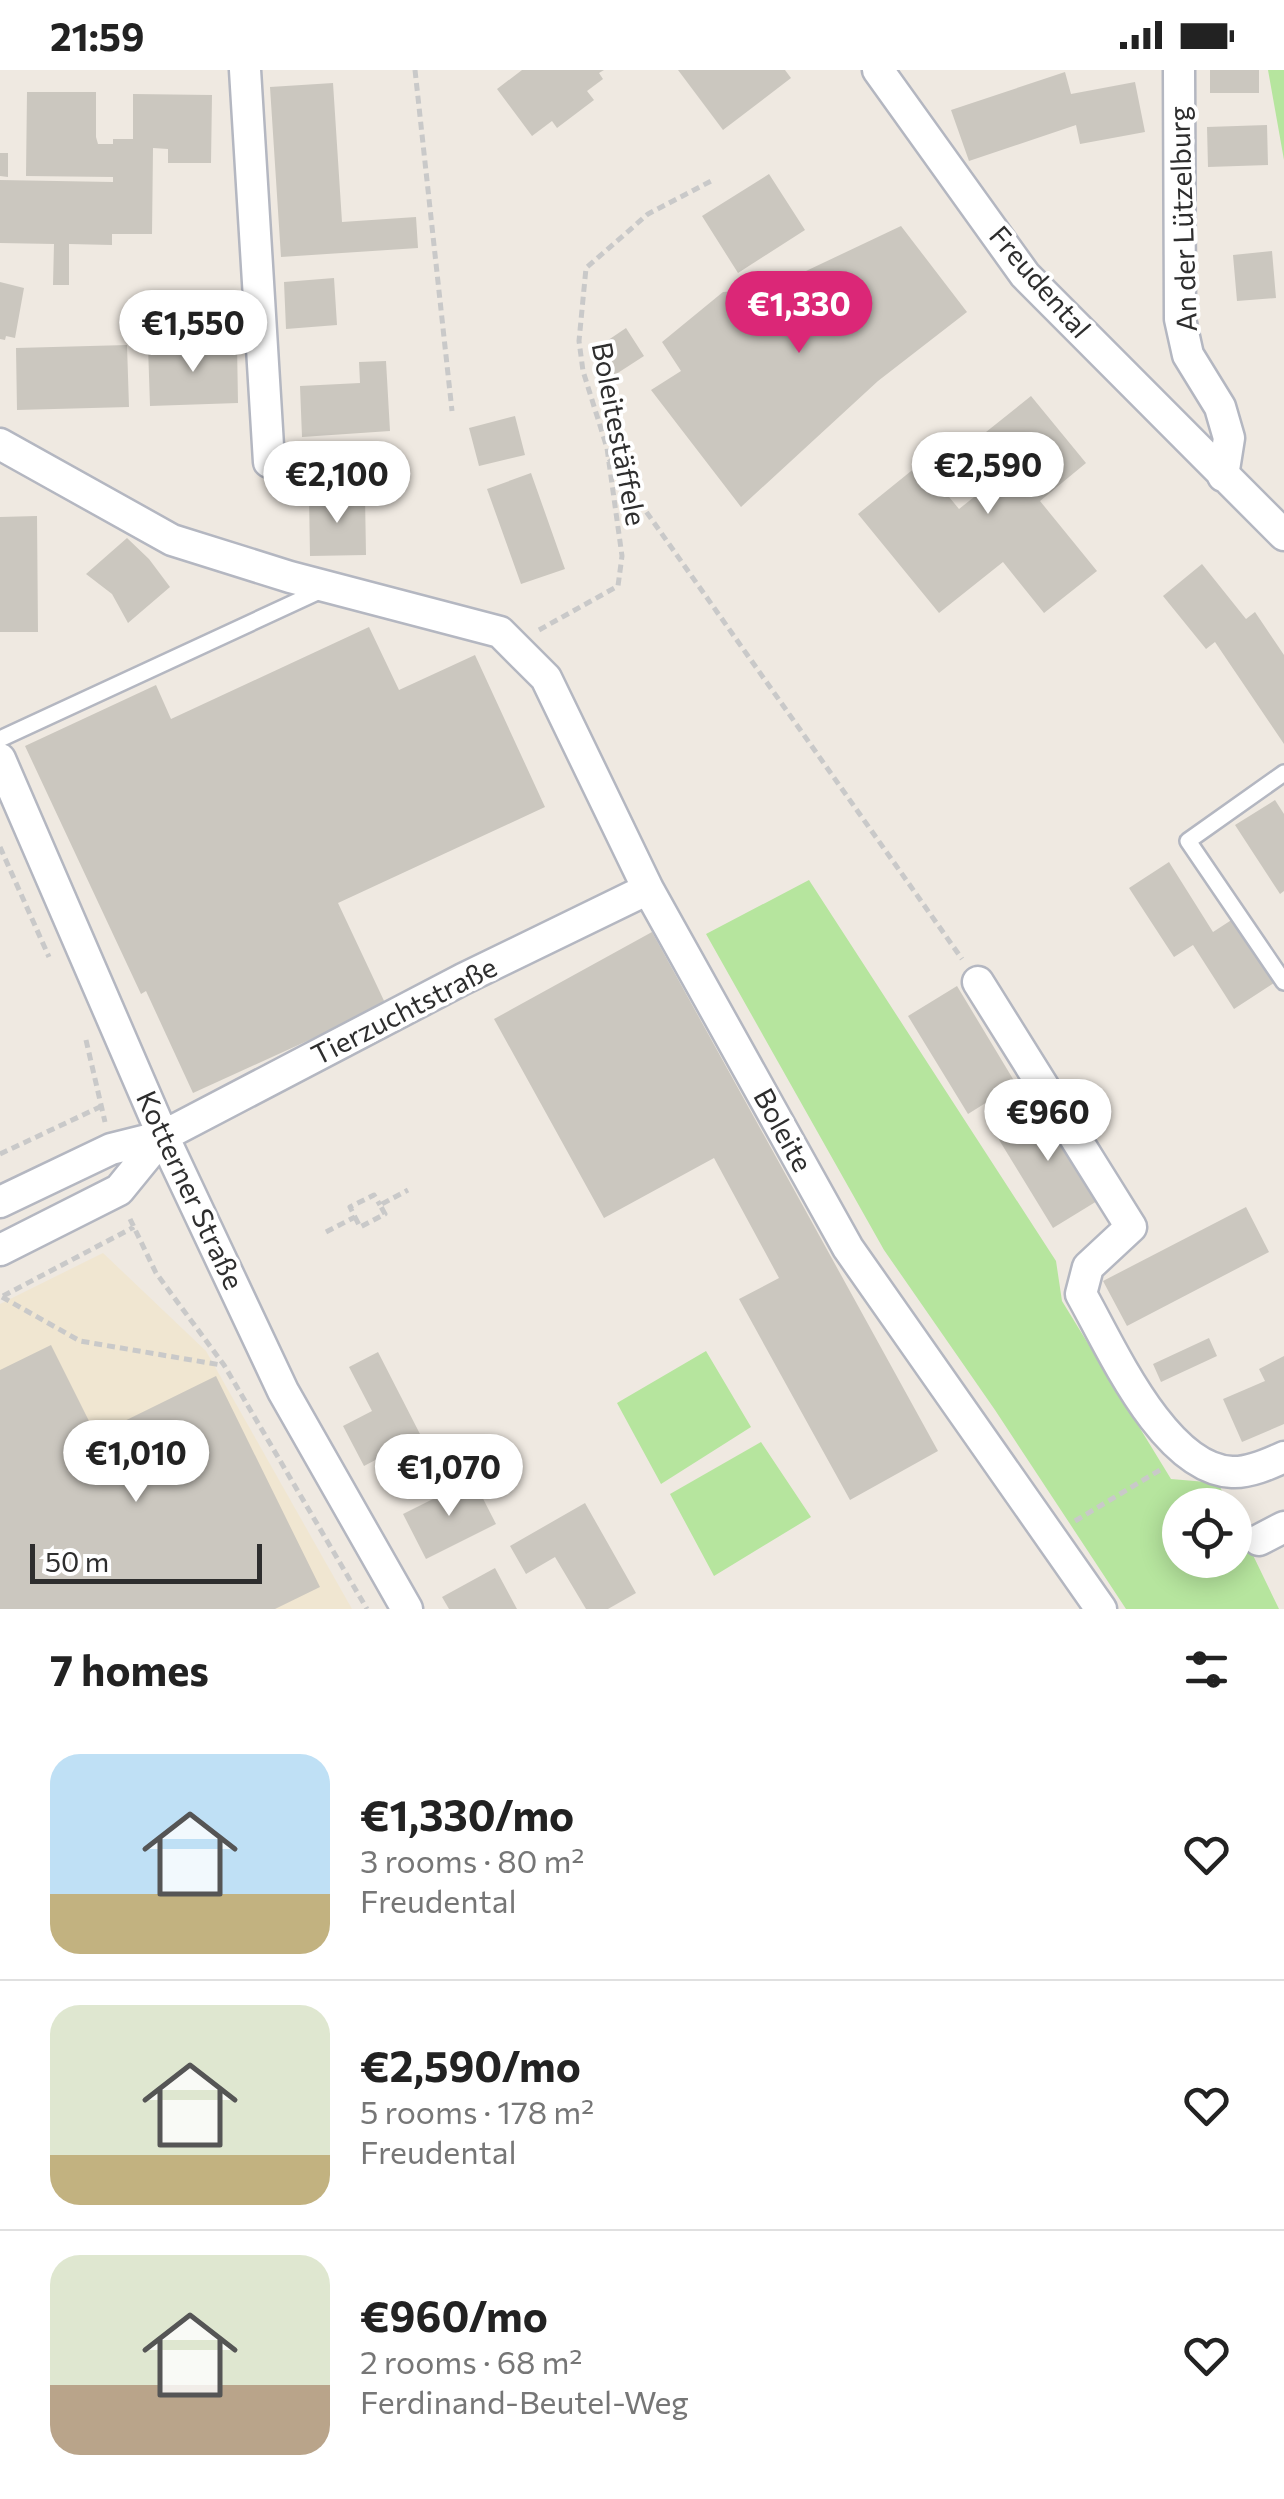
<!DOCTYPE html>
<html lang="en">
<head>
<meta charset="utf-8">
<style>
  :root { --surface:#fff; --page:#f2f2f2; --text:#222; --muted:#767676; --line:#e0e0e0; --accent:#db2777 }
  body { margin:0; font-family:Commissioner,sans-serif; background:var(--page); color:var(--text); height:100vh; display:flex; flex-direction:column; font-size:38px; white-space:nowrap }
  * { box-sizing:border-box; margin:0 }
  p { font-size:32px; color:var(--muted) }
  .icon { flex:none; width:55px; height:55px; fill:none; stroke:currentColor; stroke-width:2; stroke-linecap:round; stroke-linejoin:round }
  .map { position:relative; height:1539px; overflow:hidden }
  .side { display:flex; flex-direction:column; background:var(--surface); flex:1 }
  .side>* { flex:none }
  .buttons { position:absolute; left:1162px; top:1418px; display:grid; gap:20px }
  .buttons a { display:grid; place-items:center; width:90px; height:90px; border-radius:50%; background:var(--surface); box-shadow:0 5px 25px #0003; font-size:50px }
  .scale { position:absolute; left:30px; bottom:25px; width:232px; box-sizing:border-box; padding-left:10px; border:5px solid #2e2e2e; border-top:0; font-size:28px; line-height:35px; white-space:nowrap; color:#2e2e2e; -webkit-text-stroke:8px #fff; paint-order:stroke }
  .price { position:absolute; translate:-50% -85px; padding:0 22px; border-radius:35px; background:#fff; color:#222; font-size:32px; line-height:65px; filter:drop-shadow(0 2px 5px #0008) }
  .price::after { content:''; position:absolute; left:50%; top:60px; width:30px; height:22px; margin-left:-15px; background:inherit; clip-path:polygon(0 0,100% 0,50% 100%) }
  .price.on { background:var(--accent); color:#fff }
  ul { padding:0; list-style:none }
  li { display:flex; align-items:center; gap:30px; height:250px; padding:0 50px }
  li+li { border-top:2px solid var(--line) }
  li span { display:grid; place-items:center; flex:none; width:280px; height:200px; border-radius:30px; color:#555 }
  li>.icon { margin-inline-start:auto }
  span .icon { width:120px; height:120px; fill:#fffc; stroke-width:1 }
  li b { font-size:42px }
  h2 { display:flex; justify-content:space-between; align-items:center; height:120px; padding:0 50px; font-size:42px }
  .status { display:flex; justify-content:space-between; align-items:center; height:70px; padding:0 50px; background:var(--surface); direction:ltr }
  .status svg { height:28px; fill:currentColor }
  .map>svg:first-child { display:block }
  .education { fill:#f0e6d1 }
  .green { fill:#b6e59e }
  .building { fill:#cbc7bf }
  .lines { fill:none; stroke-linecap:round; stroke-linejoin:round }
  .service-casing { stroke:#b4b7c1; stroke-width:20 }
  .minor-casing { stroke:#b4b7c1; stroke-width:35 }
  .path { stroke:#c9c9c9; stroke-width:5; stroke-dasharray:8 5; stroke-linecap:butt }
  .service { stroke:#fff; stroke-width:15 }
  .minor { stroke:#fff; stroke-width:30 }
  .labels { text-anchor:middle; stroke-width:8; stroke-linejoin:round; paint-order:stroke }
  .street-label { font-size:28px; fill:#2e2e2e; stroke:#fff }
</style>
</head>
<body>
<div class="status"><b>21:59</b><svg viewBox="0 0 49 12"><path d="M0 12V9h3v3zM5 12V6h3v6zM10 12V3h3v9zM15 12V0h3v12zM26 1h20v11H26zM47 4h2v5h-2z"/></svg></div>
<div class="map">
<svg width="1284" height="1539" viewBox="0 0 1284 1539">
  <rect width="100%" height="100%" fill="#efe9e1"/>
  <!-- education -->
  <path class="education" d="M103 1183 206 1281 352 1539H0V1234Z"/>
  <!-- green -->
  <path class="green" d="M1268 0H1284V90Z
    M809 810 1056 1191 1062 1231 1171 1409 1218 1413 1229 1435H1180V1490H1235V1448L1279 1539H1126L995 1340 884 1180 706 864Z
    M706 1281 751 1357 661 1414 617 1333Z
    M761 1372 811 1447 714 1506 670 1424Z"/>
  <!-- building -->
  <path class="building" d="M522 0H604L599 3 603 9 587 21 594 30 557 58 552 51 532 66 497 19Z
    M678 0H785L791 8 723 60Z
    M1210 0H1259V23H1210Z
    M1065 2 1071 24 1135 12 1145 62 1080 74 1076 55 969 91 951 40Z
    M333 13 342 152 416 147 418 178 281 187 270 17Z
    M27 22H96V67L98 74H113V69H133V24L212 25 211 93H168V79L153 78 152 164H112V175L69 174V215H53L54 174 0 173V110L113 112V107L26 106Z
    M1267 55 1268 95 1208 97 1207 57Z
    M0 83H8V107L0 106Z
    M769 104 805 160 738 203 702 146Z
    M901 156 967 242 878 311 741 437 651 320 681 301 662 272 723 222 768 219Z
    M1272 181 1276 228 1237 231 1233 185Z
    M334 208 337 255 286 259 284 212Z
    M0 212 24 218 15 268 6 266 5 270 0 269Z
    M626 258 644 286 610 308 592 281Z
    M237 274 238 333 150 336 148 276Z
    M127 275 129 337 17 340 16 278Z
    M386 291 390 361 302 367 300 316 360 313 359 292Z
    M1031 326 1086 393 1040 431 1097 501 1044 543 1003 492 939 543 858 444 921 393 959 439 993 412 966 378Z
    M515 346 525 385 479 396 469 358Z
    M531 403 565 499 521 514 487 419Z
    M309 426H365L366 485 310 486Z
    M37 446 38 562H0V447Z
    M127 468 149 489 170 517 128 553 112 524 86 504Z
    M1202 494 1246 549 1255 542 1284 585V674L1215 572 1206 579 1163 526Z
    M369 557 399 620 475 585 545 737 338 833 386 935 193 1023 146 921 141 924 25 676 156 615 171 649Z
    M1275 730 1284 744V821L1280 824 1235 755Z
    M1169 792 1213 862 1233 849 1274 913 1234 939 1193 875 1174 887 1129 818Z
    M652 862 938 1381 850 1430 739 1229 779 1208 714 1088 604 1148 494 949Z
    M957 916 1016 1014 968 1044 908 946Z
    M1042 1030 1102 1128 1053 1158 993 1060Z
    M1246 1137 1269 1182 1127 1256 1103 1211Z
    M1209 1268 1217 1286 1161 1312 1153 1294Z
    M51 1275 96 1365 216 1306 320 1517 275 1539H0V1300Z
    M378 1282 421 1366 364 1396 343 1356 372 1341 349 1297Z
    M1284 1286V1354L1242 1372 1223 1329 1265 1311 1259 1299Z
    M473 1409 496 1454 426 1489 403 1444Z
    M585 1433 636 1523 608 1539H586L555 1487 526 1504 510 1476Z
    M495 1498 517 1539H449L442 1527Z"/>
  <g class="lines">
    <!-- service casing -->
    <g class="service-casing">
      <path id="service" d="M0 669 326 518
        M1284 703 1188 771 1284 912"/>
    </g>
    <!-- minor casing -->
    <g class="minor-casing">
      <path id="minor" d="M245 0 269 392
        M878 0 1025 205 1284 465
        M1179 0 1180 249 1188 285 1220 337 1229 368 1223 406
        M0 374 172 470 290 507 500 562 546 608 648 819 848 1178 1101 1539
        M0 689 163 1066 283 1321 407 1539
        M978 912 1131 1157 1088 1197 1081 1224C1111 1277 1164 1399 1232 1402 1249 1403 1269 1394 1284 1387
        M0 1132 111 1079 163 1066 463 909 648 819
        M0 1180 119 1120 163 1066
        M1259 1470 1284 1457"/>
    </g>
    <!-- path -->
    <path class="path" d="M415 0 452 341
      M609 389 962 889
      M539 560 618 516 622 486 607 378 583 301 579 271 586 198 648 144 713 110
      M0 777 49 887
      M86 970 105 1052
      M0 1084 102 1036
      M355 1147 360 1157 385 1144 380 1135 408 1120
      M130 1149 156 1203 224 1295 367 1539
      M326 1162 355 1147 350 1137 374 1125 380 1135
      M3 1226 134 1157
      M2 1227 80 1271 221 1295
      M1075 1451 1160 1400"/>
    <!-- service -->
    <use href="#service" class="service"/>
    <!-- minor -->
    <use href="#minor" class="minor"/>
  </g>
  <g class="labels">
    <!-- street labels -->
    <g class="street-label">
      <text transform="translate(1183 149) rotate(-92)" y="10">An der Lützelburg</text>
      <text transform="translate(1040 212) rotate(49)" y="10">Freudental</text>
      <text transform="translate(619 364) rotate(79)" y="10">Boleitestäffele</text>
      <text transform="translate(404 941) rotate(-27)" y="10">Tierzuchtstraße</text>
      <text transform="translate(783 1060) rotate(61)" y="10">Boleite</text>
      <text transform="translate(190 1120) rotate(65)" y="10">Kotterner Straße</text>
    </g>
  </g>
</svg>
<div class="buttons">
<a><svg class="icon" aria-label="locate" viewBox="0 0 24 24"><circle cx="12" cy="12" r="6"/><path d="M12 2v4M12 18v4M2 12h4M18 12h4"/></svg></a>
</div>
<div class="scale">50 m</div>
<b class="price on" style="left:799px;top:286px">€1,330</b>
<b class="price" style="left:193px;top:305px">€1,550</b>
<b class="price" style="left:988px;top:447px">€2,590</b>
<b class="price" style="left:337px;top:456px">€2,100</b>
<b class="price" style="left:1048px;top:1094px">€960</b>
<b class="price" style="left:136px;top:1435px">€1,010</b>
<b class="price" style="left:449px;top:1449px">€1,070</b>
</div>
<section class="side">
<h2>7 homes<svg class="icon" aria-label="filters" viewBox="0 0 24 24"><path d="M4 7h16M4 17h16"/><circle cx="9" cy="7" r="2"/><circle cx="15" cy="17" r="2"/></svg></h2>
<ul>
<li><span style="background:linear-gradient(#bfe0f5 70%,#c2b280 0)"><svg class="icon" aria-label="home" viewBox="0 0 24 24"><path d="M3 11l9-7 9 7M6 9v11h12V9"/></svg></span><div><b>€1,330/mo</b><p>3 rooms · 80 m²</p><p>Freudental</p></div><svg class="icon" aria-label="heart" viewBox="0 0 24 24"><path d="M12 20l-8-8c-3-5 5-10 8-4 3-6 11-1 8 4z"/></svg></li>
<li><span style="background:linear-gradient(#dfe7d0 75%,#c2b280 0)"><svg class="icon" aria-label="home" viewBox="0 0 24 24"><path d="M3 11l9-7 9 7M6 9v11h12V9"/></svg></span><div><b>€2,590/mo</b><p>5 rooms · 178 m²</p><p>Freudental</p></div><svg class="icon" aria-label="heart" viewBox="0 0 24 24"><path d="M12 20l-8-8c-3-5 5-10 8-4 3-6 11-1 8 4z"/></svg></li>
<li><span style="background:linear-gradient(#dfe7d0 65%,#b9a48a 0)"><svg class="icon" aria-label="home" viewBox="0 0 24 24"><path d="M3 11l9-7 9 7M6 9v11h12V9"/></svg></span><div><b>€960/mo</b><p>2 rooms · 68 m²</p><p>Ferdinand-Beutel-Weg</p></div><svg class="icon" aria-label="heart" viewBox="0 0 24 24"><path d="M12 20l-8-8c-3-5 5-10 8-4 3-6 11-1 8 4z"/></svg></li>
</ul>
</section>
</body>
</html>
